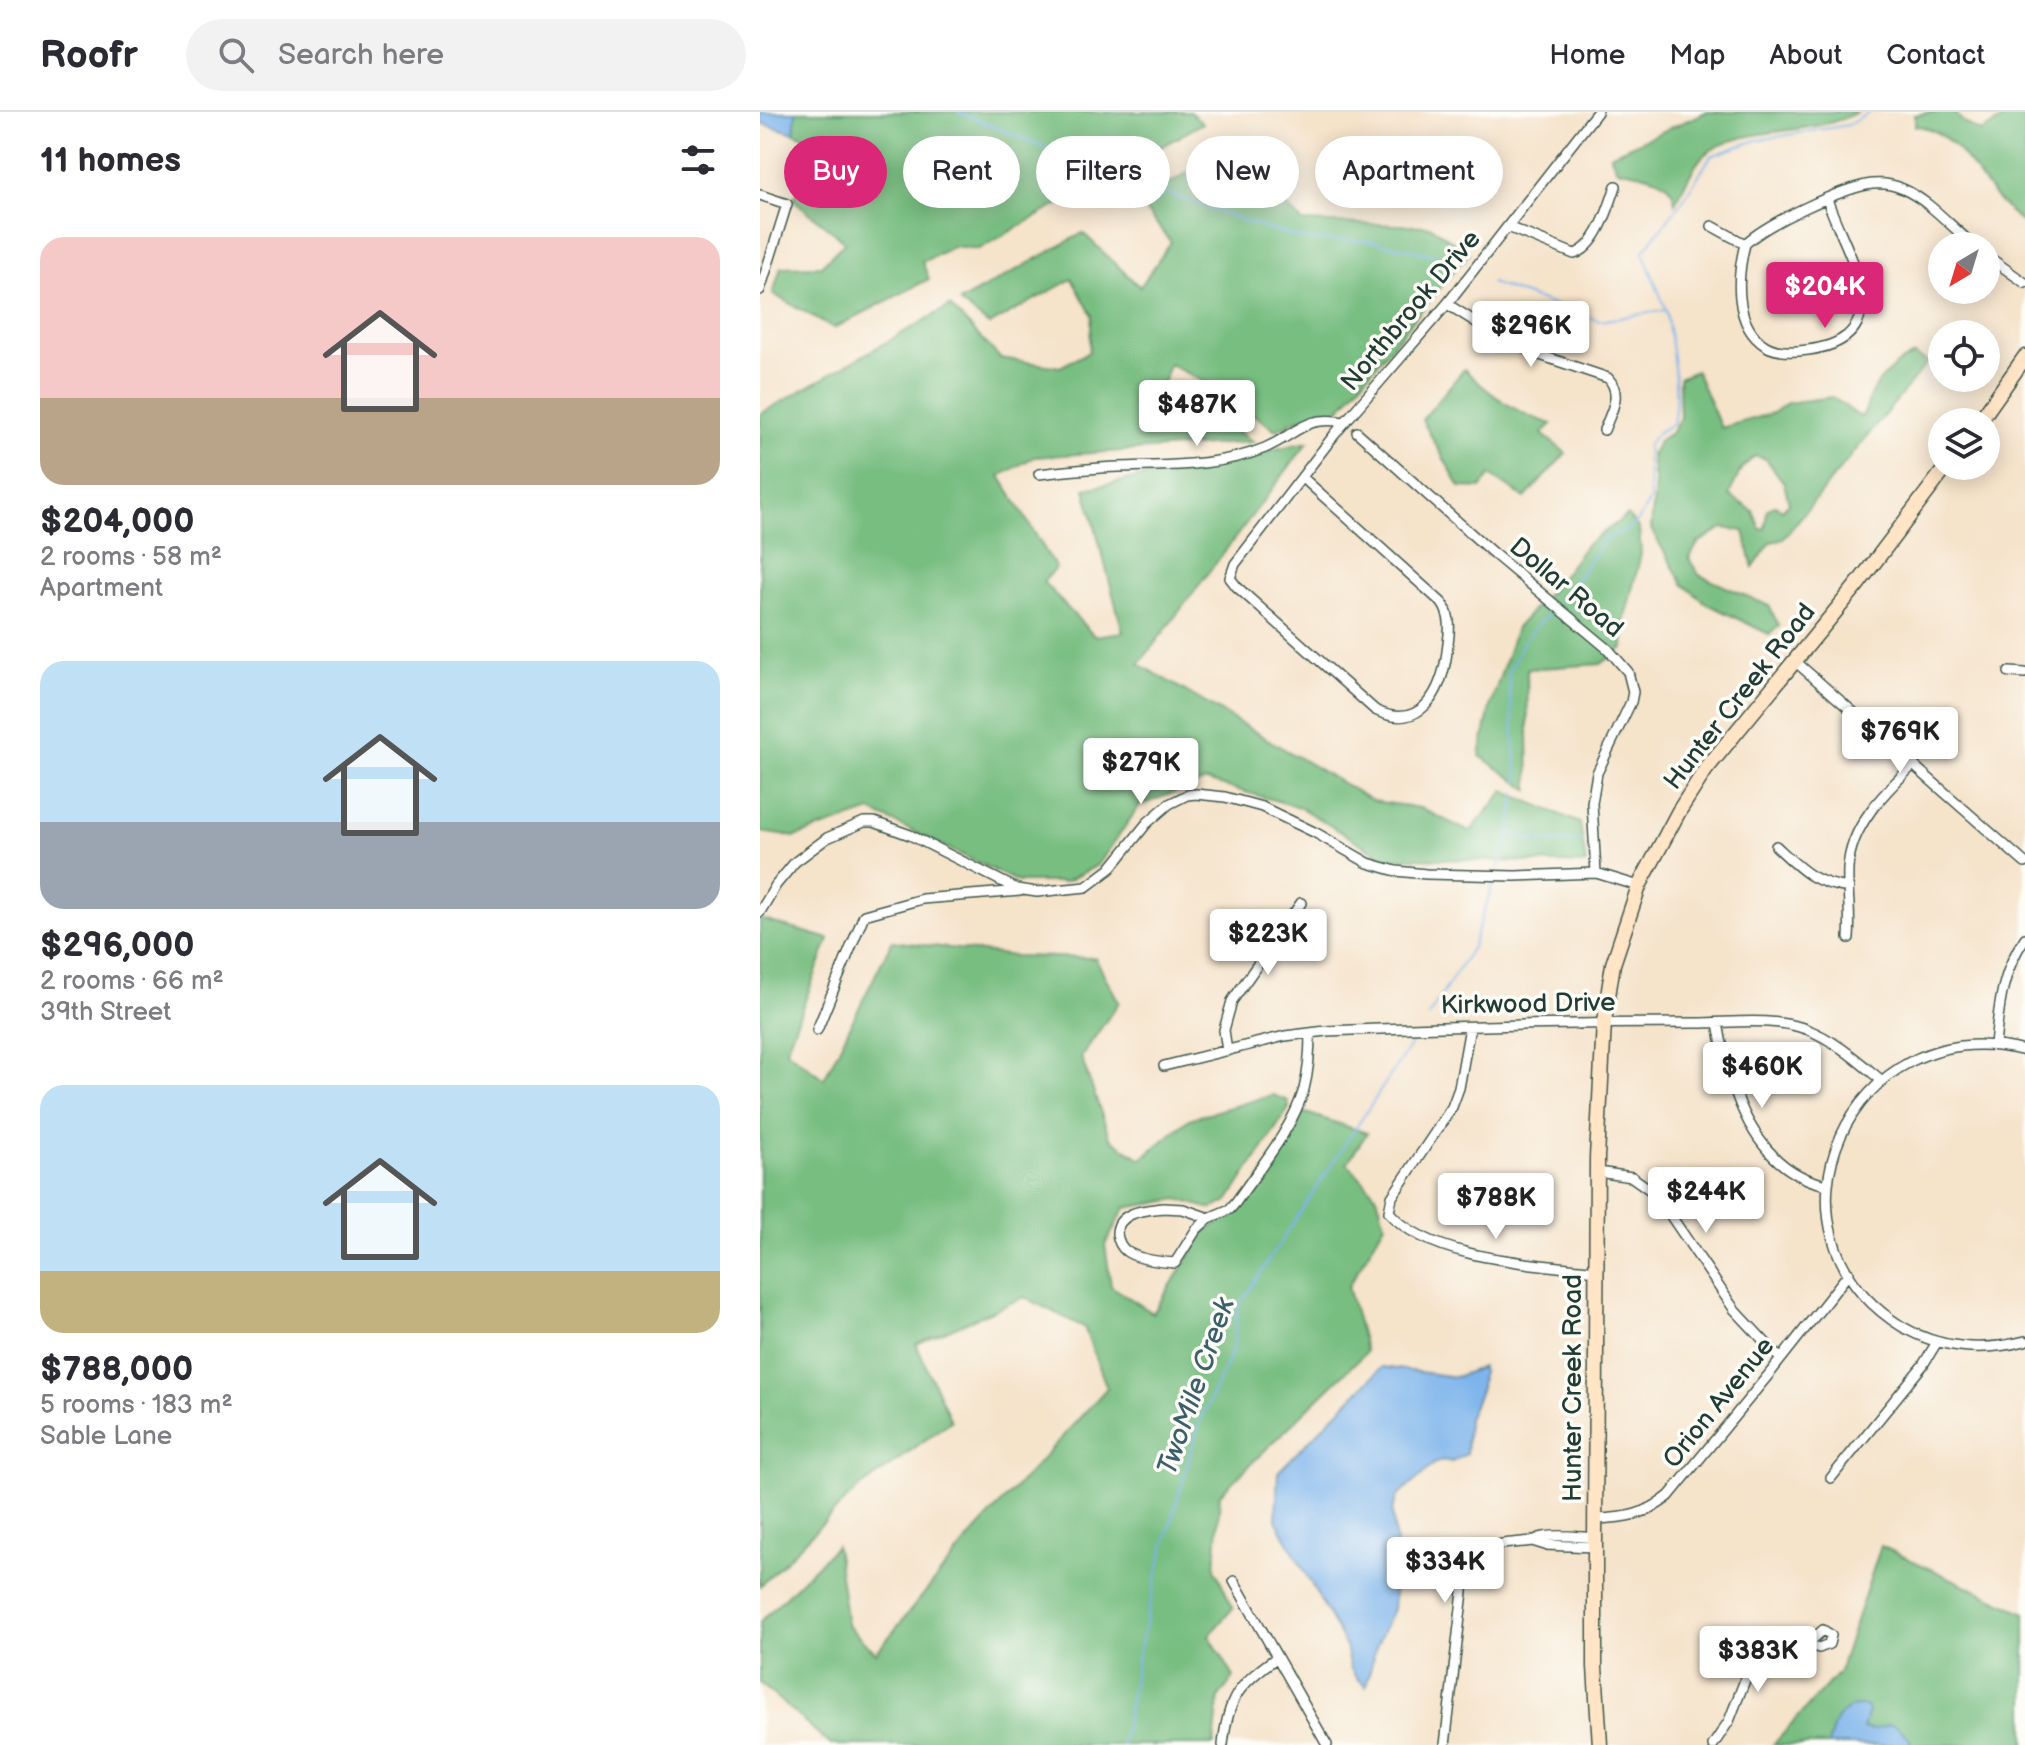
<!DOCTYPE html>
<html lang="en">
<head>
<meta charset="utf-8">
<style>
  :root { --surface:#fff; --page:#f2f2f3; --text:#2b2b33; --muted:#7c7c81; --line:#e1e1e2; --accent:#db2777 }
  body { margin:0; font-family:"Balsamiq Sans",sans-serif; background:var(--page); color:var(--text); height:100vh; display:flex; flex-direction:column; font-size:30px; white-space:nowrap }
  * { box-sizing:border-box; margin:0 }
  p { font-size:26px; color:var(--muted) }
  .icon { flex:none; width:44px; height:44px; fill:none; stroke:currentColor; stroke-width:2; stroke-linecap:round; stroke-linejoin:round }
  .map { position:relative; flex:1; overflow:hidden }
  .panel { display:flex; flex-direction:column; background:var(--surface); width:760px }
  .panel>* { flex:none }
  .guide { position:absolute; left:24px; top:24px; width:760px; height:72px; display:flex; gap:16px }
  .needle { width:52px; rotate:218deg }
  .controls { position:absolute; left:1168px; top:120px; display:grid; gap:16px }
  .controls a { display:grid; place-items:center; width:72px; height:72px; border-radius:50%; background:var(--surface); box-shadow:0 4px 20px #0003; font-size:40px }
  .price { position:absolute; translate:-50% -68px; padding:0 18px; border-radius:8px; background:#fff; color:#222; font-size:26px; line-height:52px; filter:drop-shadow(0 2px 4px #0008) }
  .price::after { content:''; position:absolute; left:50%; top:48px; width:24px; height:18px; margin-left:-12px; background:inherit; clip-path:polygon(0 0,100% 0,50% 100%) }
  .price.selected { background:var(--accent); color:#fff }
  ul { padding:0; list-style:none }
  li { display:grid; align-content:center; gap:16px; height:424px; padding:0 40px }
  li span { display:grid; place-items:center; height:248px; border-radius:24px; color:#555 }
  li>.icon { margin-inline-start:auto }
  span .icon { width:144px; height:144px; fill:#fffc; stroke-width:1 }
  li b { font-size:34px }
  h2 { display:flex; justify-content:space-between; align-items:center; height:96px; padding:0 40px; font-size:34px }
  .tag { padding:0 28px; border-radius:36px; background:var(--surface); box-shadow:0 4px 20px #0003; font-size:28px; line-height:72px }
  .tag.selected { background:var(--accent); color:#fff }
  header { display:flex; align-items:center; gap:48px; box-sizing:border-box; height:112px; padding:0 40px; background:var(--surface); border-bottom:2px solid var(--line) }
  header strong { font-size:38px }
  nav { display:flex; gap:44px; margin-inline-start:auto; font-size:28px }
  .search { width:560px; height:72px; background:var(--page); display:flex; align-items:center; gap:20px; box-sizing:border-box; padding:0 28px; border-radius:44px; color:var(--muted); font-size:30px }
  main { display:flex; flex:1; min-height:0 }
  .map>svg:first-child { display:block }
  .forest { fill:#78be81; stroke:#4c7e5a; stroke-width:2; fill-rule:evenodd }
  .water { fill:#7cb3eb; stroke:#4e7890; stroke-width:2 }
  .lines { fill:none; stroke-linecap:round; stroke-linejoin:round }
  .stream { stroke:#7cb3eb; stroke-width:2 }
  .street-casing { stroke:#3f564a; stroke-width:12 }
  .secondary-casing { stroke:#3f564a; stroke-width:17 }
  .street { stroke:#fff; stroke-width:9 }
  .secondary { stroke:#ffe4c6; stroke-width:14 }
  .labels { text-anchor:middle; stroke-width:7; stroke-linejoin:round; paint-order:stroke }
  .street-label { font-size:26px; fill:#1f3d34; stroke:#fdfcf7 }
  .water-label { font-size:28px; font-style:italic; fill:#3b606b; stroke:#fdfcf7 }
</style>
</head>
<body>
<header>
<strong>Roofr</strong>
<div class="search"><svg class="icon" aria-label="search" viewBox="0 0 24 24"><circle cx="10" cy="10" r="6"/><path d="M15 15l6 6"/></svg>Search here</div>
<nav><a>Home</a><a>Map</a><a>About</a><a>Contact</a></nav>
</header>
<main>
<section class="panel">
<h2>11 homes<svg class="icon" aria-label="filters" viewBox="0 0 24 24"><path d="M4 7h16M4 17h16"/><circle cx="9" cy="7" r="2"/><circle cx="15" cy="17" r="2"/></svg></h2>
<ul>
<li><span style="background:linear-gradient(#f6c9c9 65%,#b9a48a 0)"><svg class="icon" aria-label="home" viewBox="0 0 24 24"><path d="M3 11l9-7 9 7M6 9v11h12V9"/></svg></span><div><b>$204,000</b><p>2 rooms · 58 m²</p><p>Apartment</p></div></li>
<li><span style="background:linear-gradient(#bfe0f5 65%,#9aa5b1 0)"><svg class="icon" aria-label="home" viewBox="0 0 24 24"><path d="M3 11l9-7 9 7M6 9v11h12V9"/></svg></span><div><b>$296,000</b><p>2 rooms · 66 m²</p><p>39th Street</p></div></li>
<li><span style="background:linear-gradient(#bfe0f5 75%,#c2b280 0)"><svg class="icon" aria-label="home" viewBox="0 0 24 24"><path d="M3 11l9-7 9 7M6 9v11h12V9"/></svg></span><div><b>$788,000</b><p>5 rooms · 183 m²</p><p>Sable Lane</p></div></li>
</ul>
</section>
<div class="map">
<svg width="1265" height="1633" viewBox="0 0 1265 1633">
  <rect width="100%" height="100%" fill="#fdfcf7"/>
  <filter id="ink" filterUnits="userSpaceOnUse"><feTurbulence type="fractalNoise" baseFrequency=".0125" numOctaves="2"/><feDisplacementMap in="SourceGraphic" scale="16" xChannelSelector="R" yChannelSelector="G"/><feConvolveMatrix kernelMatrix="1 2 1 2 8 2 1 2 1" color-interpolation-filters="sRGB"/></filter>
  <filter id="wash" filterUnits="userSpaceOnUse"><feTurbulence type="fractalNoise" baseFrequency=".006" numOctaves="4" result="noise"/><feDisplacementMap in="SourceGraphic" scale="32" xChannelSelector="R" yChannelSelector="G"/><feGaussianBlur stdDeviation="1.8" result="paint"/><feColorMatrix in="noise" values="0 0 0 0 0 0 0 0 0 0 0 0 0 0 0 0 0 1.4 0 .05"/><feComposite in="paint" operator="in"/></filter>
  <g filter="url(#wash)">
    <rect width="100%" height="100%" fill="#f5e3ca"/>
    <!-- forest -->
    <path class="forest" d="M36 0H430L443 11 219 137 194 134 162 150 169 167 74 216 13 182 21 155 61 154 85 130 33 87 52 60 70 65 78 36 34 21Z
      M946 0H1097C1055 25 982 12 944 43 934 52 922 78 915 91 913 63 879 62 857 57L850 43Z
      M1172 0H1196C1199 10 1211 15 1221 20L1254 0H1265V113C1256 105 1246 97 1237 87 1215 62 1192 16 1155 14V3Z
      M471 36 542 110 670 114 709 141 578 299 548 303 516 318 456 276 409 252 399 285 460 308 493 330 274 345 240 364 296 456 283 470 334 524 363 520 325 377 548 330 379 552 613 689 660 696 710 720 744 679 820 711 826 752 623 745 539 695 446 669 380 693 338 753 305 770H258L111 699 35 725 0 720V302L190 194 240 246 300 255 329 240 332 203 312 167 229 213 199 190 323 121 380 175 411 130 378 89Z
      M1154 243 1168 250 1023 427 1011 430 993 456 984 419 963 416 938 431 929 447 939 463 1009 494 1019 514 1009 522 947 492 923 472 891 417 895 374 891 343 900 328 912 320 920 306 919 266 936 259 961 316 1013 301 1027 291 1072 285 1100 305C1109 298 1106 291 1111 282 1121 265 1137 250 1154 243ZM995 344 1006 347 1024 371 1029 391 1022 398 1015 393 1007 398 1005 417H1000L993 399 969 383 981 357Z
      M704 257C730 283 757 302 792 312L782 322 806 341 765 386 730 363 721 376 700 375 662 308Z
      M868 403 879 417 881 442 865 506 863 536 841 552 767 557 769 678 720 644 730 595 756 516 799 469 826 433Z
      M0 807 69 827 26 938 64 967 132 829 255 844 335 846 359 890 321 945 350 1026 381 1047 429 1007 513 983 528 989 529 996 468 1089 451 1097 418 1087 365 1096 345 1133 351 1174 393 1201 446 1118 479 1100 543 1000 607 1021 587 1051 617 1084 625 1112 588 1175 606 1240 460 1382 455 1457 473 1496 449 1523 474 1565 459 1585 454 1633H71L0 1571V1510L76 1434 87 1513 116 1541 206 1430 347 1276 324 1215 264 1185 156 1232 191 1309 92 1382 0 1474Z
      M1121 1434 1265 1501V1633H1013L1079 1560Z"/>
    <!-- water -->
    <path class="water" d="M0 0H36L34 21 0 11Z
      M622 1255 696 1265 722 1255 721 1276 708 1307 706 1342 692 1350 682 1348 674 1352 637 1385 632 1400 637 1440 633 1497 616 1535 606 1574C590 1562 588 1552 585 1533L516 1408 518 1360Z
      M1097 1594H1105L1109 1600 1103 1616C1128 1624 1125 1596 1151 1629L1149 1633H1068C1073 1615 1076 1597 1097 1594Z"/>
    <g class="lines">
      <!-- stream -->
      <path class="stream" d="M198 0 351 62 508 117 549 128 610 129 706 150
        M731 171 840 209 906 198 883 140 925 85 951 44 997 28 1088 13 1110 0
        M800 490 846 426 869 417 878 409 890 388 887 334 898 320 913 312C920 275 911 235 906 198
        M758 670 748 561 762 532 778 512 796 496
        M750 720 774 730 823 729
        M738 757 750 720 756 681
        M668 905 712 835 735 767
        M362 1633 378 1543 403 1438 440 1309 473 1237 478 1195 657 923"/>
    </g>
  </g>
  <g filter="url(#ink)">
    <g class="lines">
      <!-- street casing -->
      <g class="street-casing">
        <path id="street" d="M0 83 27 92 0 178
          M952 114 985 132
          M748 115 814 142C837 136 849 95 856 74
          M985 132C977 163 973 214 1006 234 1018 241 1034 240 1048 238 1079 234 1103 221 1102 186 1101 158 1076 115 1067 87
          M985 132C1007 111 1082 76 1112 72 1123 71 1133 72 1143 77 1170 89 1191 115 1215 134
          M1226 143 1265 171
          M687 192 735 222 780 243 848 266C863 282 851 300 844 318
          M597 320 734 442 848 537 868 560 873 580 871 590 837 661 832 691 836 761
          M279 362C305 359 332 356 359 355 408 353 459 355 505 336 540 321 543 303 585 310
          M542 365 682 491C693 507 689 522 687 540 682 579 661 621 615 598L477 475 470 466 475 452 575 322 585 310 687 192 837 0
          M1036 550 1265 751
          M1249 560 1265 561
          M1016 734C1042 758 1053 771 1089 776
          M0 800 16 773 35 750 67 726 104 710H114L150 723 257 777 277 780 326 775 350 757 387 711 409 692 427 683 436 682 465 685 502 695 556 721 608 751 636 759 666 762 755 764 836 761 879 774
          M1089 826C1091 802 1087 780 1088 757 1090 714 1124 681 1153 653
          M958 911C969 976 994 1060 1068 1073
          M710 915 699 976 692 995 632 1085 629 1100C669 1148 777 1152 837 1159
          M57 918 104 803 162 787 260 779
          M1235 933C1239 893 1242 859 1265 826
          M467 939 464 918 472 889 541 791
          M1265 939C1089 894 991 1120 1141 1214 1179 1237 1223 1240 1265 1229
          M404 954 525 924 566 919C690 914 813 911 937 911 972 911 1011 905 1046 917 1075 928 1098 949 1121 968
          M838 1060 872 1065 896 1082 974 1197 1021 1247
          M403 1096 423 1097 449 1106 436 1118 415 1151C401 1150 377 1147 366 1139 361 1135 358 1128 357 1122 357 1099 387 1098 403 1096Z
          M449 1106 470 1097 476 1090C500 1055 532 1018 544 977 549 958 550 940 550 921
          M1071 1366 1163 1253 1177 1230
          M836 1407C865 1406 886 1403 909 1384L1010 1261 1089 1161
          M772 1429 785 1433 835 1435
          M474 1469 567 1633
          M1063 1518 1071 1523 1069 1532 1059 1536 1047 1532Z
          M463 1633C468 1586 478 1573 516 1546
          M685 1633 704 1471C715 1427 736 1434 772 1429 774 1428 782 1425 784 1425 800 1422 819 1425 835 1426
          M953 1633 969 1609 994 1545 1010 1539 1047 1532"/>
      </g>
      <!-- secondary casing -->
      <g class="secondary-casing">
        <path id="secondary" d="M1219 310 1265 245
          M840 1633 835 1555V1431L837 1046 844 910 853 852 879 774 919 699 946 657 1097 473 1187 354"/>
      </g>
      <!-- street -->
      <use href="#street" class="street"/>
      <!-- secondary -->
      <use href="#secondary" class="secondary"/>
    </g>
  </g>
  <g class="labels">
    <!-- street labels -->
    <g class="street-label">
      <text transform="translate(650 198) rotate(-50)" y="9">Northbrook Drive</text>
      <text transform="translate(807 475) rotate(40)" y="9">Dollar Road</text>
      <text transform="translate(979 584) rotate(-52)" y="9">Hunter Creek Road</text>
      <text transform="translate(768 891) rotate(-1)" y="9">Kirkwood Drive</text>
      <text transform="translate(812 1276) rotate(-90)" y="9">Hunter Creek Road</text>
      <text transform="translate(958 1290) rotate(-51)" y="9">Orion Avenue</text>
    </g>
    <!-- water labels -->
    <g class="water-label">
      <text transform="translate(435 1274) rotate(-71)" y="10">TwoMile Creek</text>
    </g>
  </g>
</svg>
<div class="controls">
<a><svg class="needle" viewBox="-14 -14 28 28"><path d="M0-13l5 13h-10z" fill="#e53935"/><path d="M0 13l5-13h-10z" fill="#7c7c81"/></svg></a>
<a><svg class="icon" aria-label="locate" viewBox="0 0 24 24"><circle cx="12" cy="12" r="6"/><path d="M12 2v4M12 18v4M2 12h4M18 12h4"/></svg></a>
<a><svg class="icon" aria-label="layers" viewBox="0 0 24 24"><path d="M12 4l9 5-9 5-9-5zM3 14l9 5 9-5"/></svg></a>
</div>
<b class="price selected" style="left:1065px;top:218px">$204K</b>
<b class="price" style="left:771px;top:257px">$296K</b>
<b class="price" style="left:437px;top:336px">$487K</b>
<b class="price" style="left:1140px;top:663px">$769K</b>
<b class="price" style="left:381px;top:694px">$279K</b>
<b class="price" style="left:508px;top:865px">$223K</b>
<b class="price" style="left:1002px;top:998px">$460K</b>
<b class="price" style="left:946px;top:1123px">$244K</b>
<b class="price" style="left:736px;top:1129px">$788K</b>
<b class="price" style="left:685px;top:1493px">$334K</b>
<b class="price" style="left:998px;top:1582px">$383K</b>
<div class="guide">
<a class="tag selected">Buy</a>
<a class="tag">Rent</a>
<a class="tag">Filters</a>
<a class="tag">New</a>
<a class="tag">Apartment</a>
</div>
</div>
</main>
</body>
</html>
